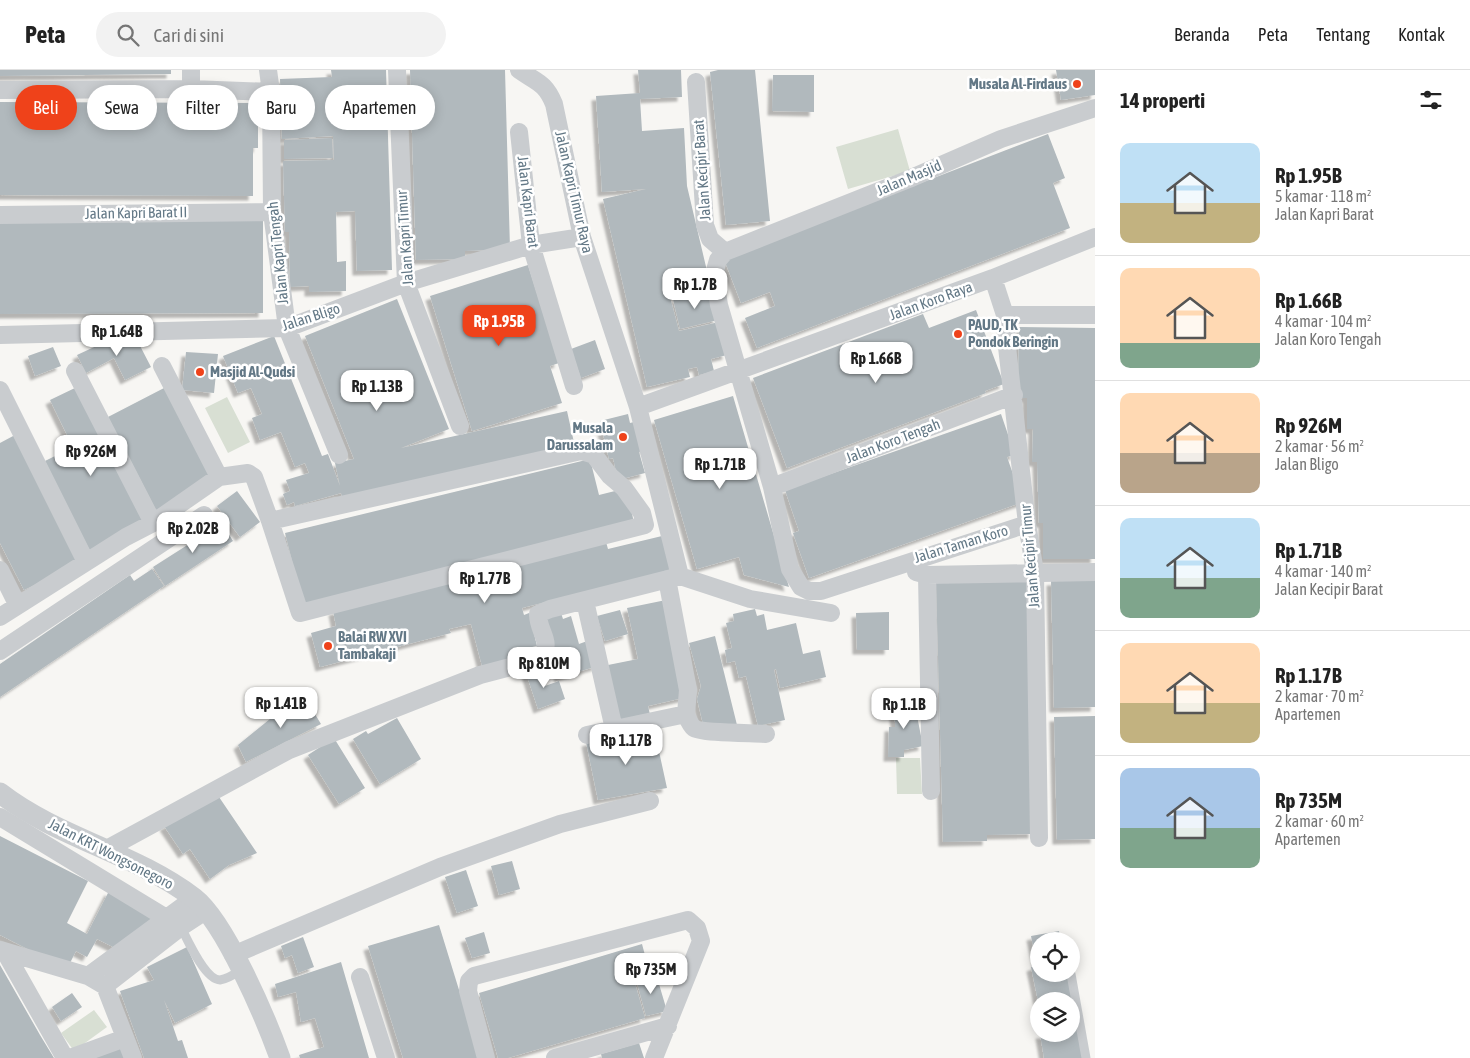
<!DOCTYPE html>
<html lang="id">
<head>
<meta charset="utf-8">
<style>
  :root { --surface:#fff; --page:#f2f2f2; --text:#222; --muted:#767676; --line:#e0e0e0; --accent:#ef421a }
  body { margin:0; font-family:"Asap Condensed",sans-serif; background:var(--page); color:var(--text); height:100vh; display:flex; flex-direction:column; font-size:19px; white-space:nowrap }
  * { box-sizing:border-box; margin:0 }
  p { font-size:16px; color:var(--muted) }
  .icon { flex:none; width:28px; height:28px; fill:none; stroke:currentColor; stroke-width:2; stroke-linecap:round; stroke-linejoin:round }
  .map { position:relative; flex:1; overflow:hidden }
  .sheet { display:flex; flex-direction:column; background:var(--surface); width:375px }
  .sheet>* { flex:none }
  .guide { position:absolute; left:15px; top:15px; width:475px; height:45px; display:flex; gap:10px }
  .controls { position:absolute; left:1030px; top:862px; display:grid; gap:10px }
  .controls a { display:grid; place-items:center; width:50px; height:50px; border-radius:50%; background:var(--surface); box-shadow:0 2px 12px #0003; font-size:25px }
  .price { position:absolute; translate:-50% -42px; padding:0 11px; border-radius:10px; background:#fff; color:#222; font-size:16px; line-height:32px; filter:drop-shadow(0 1px 2px #0008) }
  .price::after { content:''; position:absolute; left:50%; top:30px; width:15px; height:11px; margin-left:-8px; background:inherit; clip-path:polygon(0 0,100% 0,50% 100%) }
  .price.selected { background:var(--accent); color:#fff }
  ul { padding:0; list-style:none }
  li { display:flex; align-items:center; gap:15px; height:125px; padding:0 25px }
  li+li { border-top:1px solid var(--line) }
  li span { display:grid; place-items:center; flex:none; width:140px; height:100px; border-radius:10px; color:#555 }
  li>.icon { margin-inline-start:auto }
  span .icon { width:60px; height:60px; fill:#fffc; stroke-width:1 }
  li b { font-size:21px }
  h2 { display:flex; justify-content:space-between; align-items:center; height:60px; padding:0 25px; font-size:21px }
  .chip { padding:0 18px; border-radius:22px; background:var(--surface); box-shadow:0 2px 12px #0003; font-size:18px; line-height:45px }
  .chip.selected { background:var(--accent); color:#fff }
  header { display:flex; align-items:center; gap:30px; box-sizing:border-box; height:70px; padding:0 25px; background:var(--surface); border-bottom:1px solid var(--line) }
  header strong { font-size:24px }
  nav { display:flex; gap:28px; margin-inline-start:auto; font-size:18px }
  .search { width:350px; height:45px; background:var(--page); display:flex; align-items:center; gap:12px; box-sizing:border-box; padding:0 18px; border-radius:28px; color:var(--muted); font-size:19px }
  main { display:flex; flex:1; min-height:0 }
  .map>svg:first-child { display:block }
  .green { fill:#d8dfd3 }
  .building { fill:#b1b9bd; filter:url(#shadow) }
  .lines { fill:none; stroke-linecap:round; stroke-linejoin:round }
  .service { stroke:#c9cccf; stroke-width:9 }
  .minor { stroke:#c9cccf; stroke-width:18 }
  .tertiary { stroke:#c9cccf; stroke-width:21 }
  .poi-dot { fill:#ef421a; stroke:#fff; stroke-width:2 }
  .labels { text-anchor:middle; stroke-width:5; stroke-linejoin:round; paint-order:stroke }
  .poi-label { font-size:15px; font-weight:bold; fill:#637886; stroke:#fff; text-anchor:start }
  .street-label { font-size:15px; fill:#637886; stroke:#fff }
</style>
</head>
<body>
<header>
<strong>Peta</strong>
<div class="search"><svg class="icon" aria-label="search" viewBox="0 0 24 24"><circle cx="10" cy="10" r="6"/><path d="M15 15l6 6"/></svg>Cari di sini</div>
<nav><a>Beranda</a><a>Peta</a><a>Tentang</a><a>Kontak</a></nav>
</header>
<main>
<div class="map">
<svg width="1095" height="988" viewBox="0 0 1095 988">
  <defs>
    <filter id="shadow"><feDropShadow dx="-4.5" dy="4.5" stdDeviation="1" flood-color="#0004"/></filter>
  </defs>
  <rect width="100%" height="100%" fill="#f7f6f3"/>
  <!-- green -->
  <path class="green" d="M898 59 910 101 848 119 836 77Z
    M227 327 250 372 228 383 205 338Z
    M896 688H920L922 724H897Z
    M94 940 107 957 74 981 61 963Z"/>
  <!-- building -->
  <path class="building" d="M0 0H171V4L0 6Z
    M331 0H386L392 200 357 201 355 141 336 142 337 192 346 191V221L309 222V216L290 217 289 162H285L283 91 334 90 333 66 282 69 280 9 332 7Z
    M410 0H505L510 179 465 181V189L416 190Z
    M638 0H681L682 27 640 29 642 61 684 58 687 116 711 218 670 227 679 261 719 252 727 285 711 289 714 301 699 305 697 297 688 299 690 307 647 317 603 129 646 119 602 122 596 26 640 23Z
    M718 0H755L770 151 726 155 710 2Z
    M1056 0H1095V25L1061 30Z
    M773 5H814V42L772 41Z
    M0 32 258 33V78H253V126L0 125Z
    M1048 64 1065 108 1053 113 1070 158 757 278 745 248 775 236 770 222 741 233 724 189Z
    M332 68 333 88 284 89V70Z
    M263 149V243L0 244V150Z
    M528 195 559 293 550 296 562 333 472 361 430 226Z
    M710 220 718 250 680 259 673 229Z
    M397 229 449 359 401 378 567 341 575 377 343 430 341 423 295 436 294 432 287 435 283 424 290 421 286 410 309 403 305 393 295 397 281 362 260 370 252 348 262 344 251 318 238 323 223 286 274 266 322 386 328 384 340 416 335 393 354 389 305 266Z
    M976 240 1004 314 985 321 986 323 787 398 753 308 923 244 929 258Z
    M1019 257 1095 258V489H1043V453H1039L1037 392H1032L1033 359H1027V328H1018Z
    M137 270 151 297 125 310 114 288 86 303 77 285 105 272Z
    M595 270 605 299 581 308 571 279Z
    M53 277 61 296 35 306 28 286Z
    M186 282 218 284 214 323 182 320Z
    M77 317 146 454 90 481 45 391 73 377 50 330Z
    M166 317 213 407 184 426 156 440 108 347Z
    M733 326 789 517 744 505 739 487 697 499 654 350Z
    M628 344 630 353 638 351 645 380 639 382 645 403 618 410 613 388 609 389 600 351Z
    M1001 344 1015 385 1007 387 1023 432 809 508 793 463 799 461 785 420Z
    M15 365 80 493 24 520 0 473V373Z
    M590 389 599 425 619 420 630 434 634 453 303 534 285 463Z
    M237 421 260 452 240 467 217 436Z
    M222 453 233 471 165 516 153 497Z
    M662 466 670 500 522 538 524 545 529 543 537 576 532 577 534 583 482 596 471 554 449 559 451 563 320 597 311 563 336 556 333 541 606 472 608 479Z
    M152 499 164 516 0 627V594L130 505 134 511Z
    M1027 510 1033 764 987 765V771L943 772 936 512Z
    M1095 510V637L1054 638 1051 511Z
    M666 530 687 627 648 636 651 649 620 656 608 595 638 589 627 538Z
    M755 539 757 546 764 544 767 560 796 553 803 584 820 580 826 607 780 618 776 599 774 600 785 650 758 656 746 606 739 608 735 591 727 593 725 580 732 578 726 553 734 551 733 544Z
    M560 540 563 549 571 546 579 574 590 570 597 596 559 608 540 546Z
    M620 540 628 564 605 571 597 546Z
    M889 542V580H857L856 543Z
    M715 566 737 655 704 658 697 629 701 616 689 573Z
    M538 595 545 616 559 611 565 629 538 639 525 600Z
    M302 623 321 654 246 692 238 675Z
    M914 631 923 676 904 680V687H888L889 657H895V652L892 635Z
    M1095 646V769L1057 770 1054 647Z
    M397 648 421 689 380 714 353 669 366 661 368 664Z
    M655 663 667 718 598 730 586 672 619 664 621 671Z
    M334 668 365 718 339 734 308 685Z
    M219 727 257 783 229 795 210 809 190 779 183 784 164 756Z
    M0 766 88 811 67 853 87 864 109 821 157 849 115 878 97 869 87 887 76 881 67 899 0 865Z
    M512 791 520 819 499 825 491 796Z
    M466 800 478 836 457 843 445 807Z
    M439 855 480 988H403L368 876Z
    M1059 861 1061 871H1039V904H1067L1072 931H1038L1031 897 1037 895 1031 866Z
    M484 862 490 883 472 888 465 868Z
    M303 867 314 897 298 903 292 885 285 888 281 876Z
    M642 874 650 904 632 910H634L645 948 508 988H498L479 923Z
    M187 877 212 934 175 953 164 930 178 971 182 970 188 988H144L120 921 154 910 147 897Z
    M341 892 369 988H300L299 985 324 977 315 948 301 952 296 922 278 927 275 914Z
    M0 895 40 965 54 988H0Z
    M656 904 667 941 646 946 636 909Z
    M72 923 82 937 61 951 52 937Z
    M1071 931 1083 988H1044L1040 964H1071Z
    M639 973 644 988H602L601 984Z
    M122 976 127 988H89Z"/>
  <g class="lines">
    <!-- service -->
    <path class="service" d="M181 857C187 869 205 910 220 910 227 909 235 904 241 900
      M1071 904 1086 988"/>
    <!-- minor -->
    <path class="minor" d="M191 0V19
      M268 0 271 22 272 142 287 258 339 385
      M397 0 406 213 460 356
      M519 0C536 12 545 12 554 34L582 167 638 337 993 208 1095 167
      M696 12 705 155 710 169 725 182 718 190 714 204 719 235 772 417 790 499 801 517 809 521H821L1027 454
      M0 20 191 19 271 22
      M519 62 531 175 574 316
      M0 145 272 142
      M725 182 909 109 1001 69 1095 38
      M993 208 1005 245 1006 268 1027 454 1035 502 1039 768
      M1005 245H1095
      M0 265 287 258 406 213 531 175 582 167
      M162 296 219 407
      M75 301 153 453
      M0 320 86 492
      M638 337 680 506
      M581 381 594 385 610 406 624 418 642 443 645 455 300 543 270 451Z
      M772 417 1014 325
      M0 500 17 534
      M916 502 927 505 1095 502
      M927 505 931 721
      M585 531 614 659
      M0 547 126 467 153 453 219 407 248 403 254 407 270 451
      M0 581 204 445
      M686 644C688 649 690 655 694 658 700 663 754 663 766 664
      M587 665 686 644 688 620 667 509
      M0 747 181 857
      M105 780 289 680 480 605 541 589C553 570 538 563 538 544L550 539 680 506 750 529 831 543
      M0 880 88 906 105 916 133 988
      M5 882 65 988
      M233 885 440 797 560 754 650 731
      M88 906 194 828
      M360 907 386 988
      M105 916 181 857 207 840
      M70 988 125 968
      M486 988 468 921 469 911 474 906 688 850 697 858 701 871 654 988
      M555 988 668 956"/>
    <!-- tertiary -->
    <path class="tertiary" d="M0 723C58 768 135 783 194 828 225 852 266 949 280 988"/>
  </g>
  <!-- markers -->
  <g class="poi-dot">
    <circle cx="1077" cy="14" r="5"/>
    <circle cx="958" cy="264" r="5"/>
    <circle cx="200" cy="302" r="5"/>
    <circle cx="623" cy="367" r="5"/>
    <circle cx="328" cy="576" r="5"/>
  </g>
  <g class="labels">
    <!-- poi labels -->
    <g class="poi-label">
      <text x="1067" y="19" text-anchor="end">Musala Al-Firdaus</text>
      <text x="968" y="260">PAUD, TK<tspan x="968" dy="17">Pondok Beringin</tspan></text>
      <text x="210" y="307">Masjid Al-Qudsi</text>
      <text x="613" y="363" text-anchor="end">Musala<tspan x="613" dy="17">Darussalam</tspan></text>
      <text x="338" y="572">Balai RW XVI<tspan x="338" dy="17">Tambakaji</tspan></text>
    </g>
    <!-- street labels -->
    <g class="street-label">
      <text transform="translate(702 100) rotate(-94)" y="5">Jalan Kecipir Barat</text>
      <text transform="translate(909 108) rotate(-23)" y="5">Jalan Masjid</text>
      <text transform="translate(574 122) rotate(77)" y="5">Jalan Kapri Timur Raya</text>
      <text transform="translate(528 132) rotate(83)" y="5">Jalan Kapri Barat</text>
      <text transform="translate(136 143) rotate(-1)" y="5">Jalan Kapri Barat II</text>
      <text transform="translate(405 168) rotate(-94)" y="5">Jalan Kapri Timur</text>
      <text transform="translate(278 183) rotate(-96)" y="5">Jalan Kapri Tengah</text>
      <text transform="translate(931 231) rotate(-20)" y="5">Jalan Koro Raya</text>
      <text transform="translate(311 247) rotate(-18)" y="5">Jalan Bligo</text>
      <text transform="translate(893 371) rotate(-21)" y="5">Jalan Koro Tengah</text>
      <text transform="translate(961 474) rotate(-17)" y="5">Jalan Taman Koro</text>
      <text transform="translate(1030 486) rotate(-95)" y="5">Jalan Kecipir Timur</text>
      <text transform="translate(111 784) rotate(27)" y="5">Jalan KRT Wongsonegoro</text>
    </g>
  </g>
</svg>
<div class="controls">
<a><svg class="icon" aria-label="locate" viewBox="0 0 24 24"><circle cx="12" cy="12" r="6"/><path d="M12 2v4M12 18v4M2 12h4M18 12h4"/></svg></a>
<a><svg class="icon" aria-label="layers" viewBox="0 0 24 24"><path d="M12 4l9 5-9 5-9-5zM3 14l9 5 9-5"/></svg></a>
</div>
<b class="price" style="left:695px;top:240px">Rp 1.7B</b>
<b class="price selected" style="left:499px;top:277px">Rp 1.95B</b>
<b class="price" style="left:117px;top:287px">Rp 1.64B</b>
<b class="price" style="left:876px;top:314px">Rp 1.66B</b>
<b class="price" style="left:377px;top:342px">Rp 1.13B</b>
<b class="price" style="left:91px;top:407px">Rp 926M</b>
<b class="price" style="left:720px;top:420px">Rp 1.71B</b>
<b class="price" style="left:193px;top:484px">Rp 2.02B</b>
<b class="price" style="left:485px;top:534px">Rp 1.77B</b>
<b class="price" style="left:544px;top:619px">Rp 810M</b>
<b class="price" style="left:281px;top:659px">Rp 1.41B</b>
<b class="price" style="left:904px;top:660px">Rp 1.1B</b>
<b class="price" style="left:626px;top:696px">Rp 1.17B</b>
<b class="price" style="left:651px;top:925px">Rp 735M</b>
<div class="guide">
<a class="chip selected">Beli</a>
<a class="chip">Sewa</a>
<a class="chip">Filter</a>
<a class="chip">Baru</a>
<a class="chip">Apartemen</a>
</div>
</div>
<section class="sheet">
<h2>14 properti<svg class="icon" aria-label="filters" viewBox="0 0 24 24"><path d="M4 7h16M4 17h16"/><circle cx="9" cy="7" r="2"/><circle cx="15" cy="17" r="2"/></svg></h2>
<ul>
<li><span style="background:linear-gradient(#bfe0f5 60%,#c2b280 0)"><svg class="icon" aria-label="home" viewBox="0 0 24 24"><path d="M3 11l9-7 9 7M6 9v11h12V9"/></svg></span><div><b>Rp 1.95B</b><p>5 kamar · 118 m²</p><p>Jalan Kapri Barat</p></div></li>
<li><span style="background:linear-gradient(#ffd9b3 75%,#7fa58c 0)"><svg class="icon" aria-label="home" viewBox="0 0 24 24"><path d="M3 11l9-7 9 7M6 9v11h12V9"/></svg></span><div><b>Rp 1.66B</b><p>4 kamar · 104 m²</p><p>Jalan Koro Tengah</p></div></li>
<li><span style="background:linear-gradient(#ffd9b3 60%,#b9a48a 0)"><svg class="icon" aria-label="home" viewBox="0 0 24 24"><path d="M3 11l9-7 9 7M6 9v11h12V9"/></svg></span><div><b>Rp 926M</b><p>2 kamar · 56 m²</p><p>Jalan Bligo</p></div></li>
<li><span style="background:linear-gradient(#bfe0f5 60%,#7fa58c 0)"><svg class="icon" aria-label="home" viewBox="0 0 24 24"><path d="M3 11l9-7 9 7M6 9v11h12V9"/></svg></span><div><b>Rp 1.71B</b><p>4 kamar · 140 m²</p><p>Jalan Kecipir Barat</p></div></li>
<li><span style="background:linear-gradient(#ffd9b3 60%,#c2b280 0)"><svg class="icon" aria-label="home" viewBox="0 0 24 24"><path d="M3 11l9-7 9 7M6 9v11h12V9"/></svg></span><div><b>Rp 1.17B</b><p>2 kamar · 70 m²</p><p>Apartemen</p></div></li>
<li><span style="background:linear-gradient(#a9c7e8 60%,#7fa58c 0)"><svg class="icon" aria-label="home" viewBox="0 0 24 24"><path d="M3 11l9-7 9 7M6 9v11h12V9"/></svg></span><div><b>Rp 735M</b><p>2 kamar · 60 m²</p><p>Apartemen</p></div></li>
</ul>
</section>
</main>
</body>
</html>
